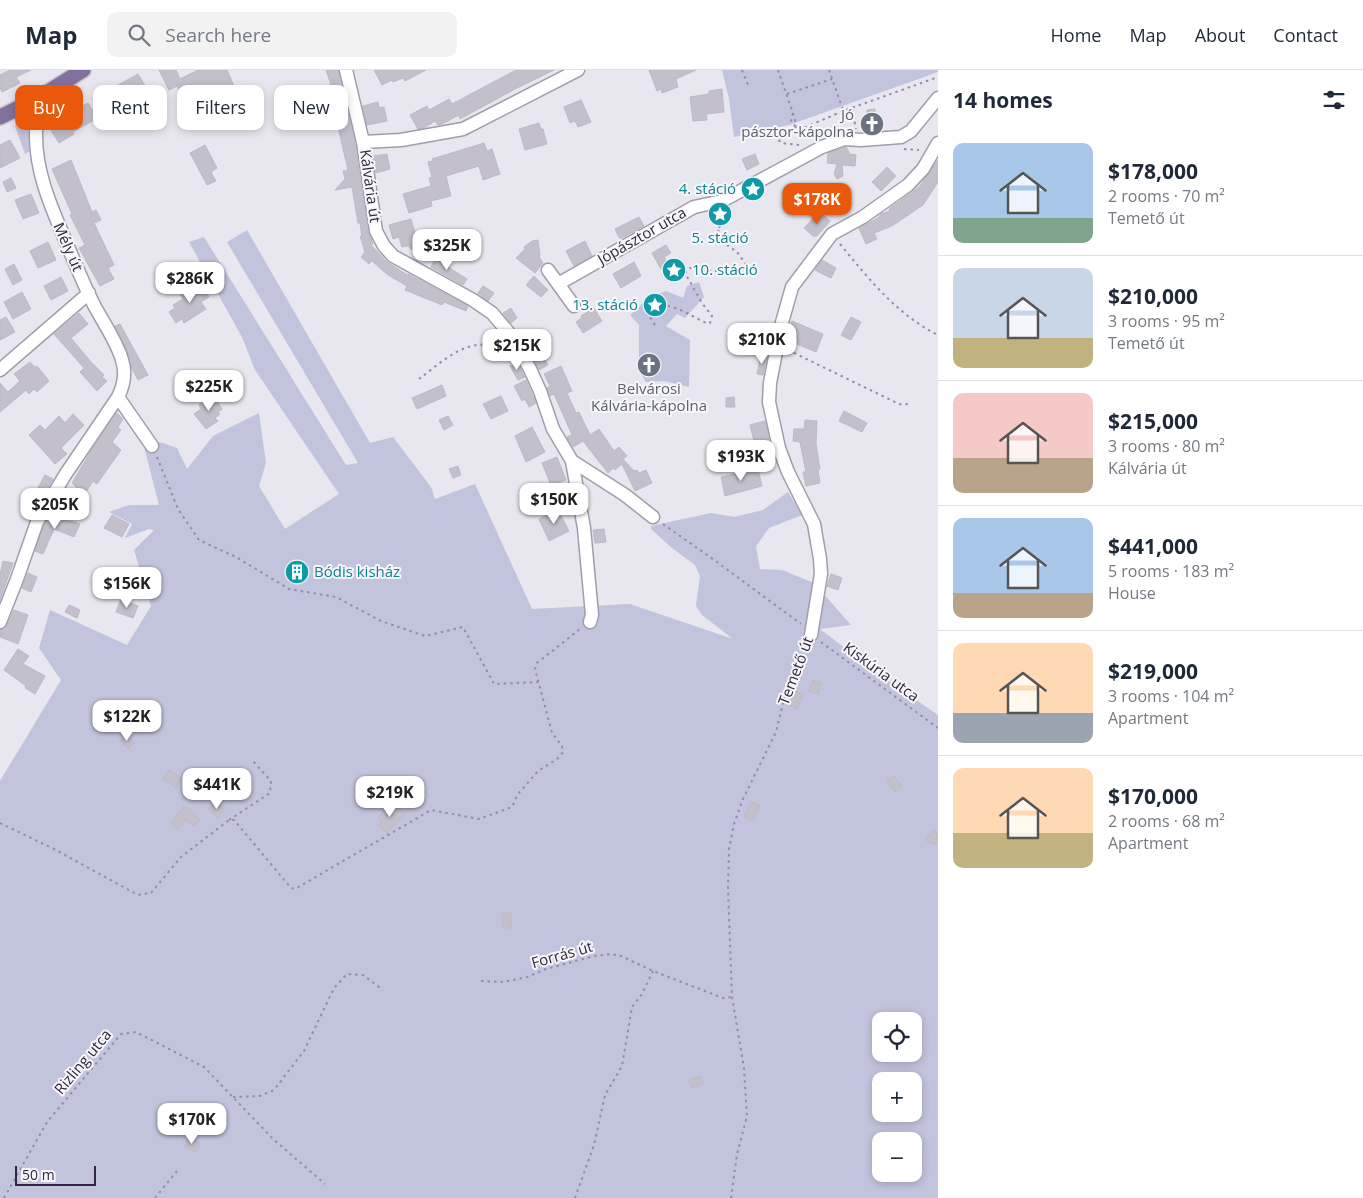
<!DOCTYPE html>
<html lang="en">
<head>
<meta charset="utf-8">
<style>
  :root { --surface:#fff; --page:#f2f2f3; --text:#1f2937; --muted:#747a83; --line:#e0e1e3; --accent:#ea580c }
  body { margin:0; font-family:"Open Sans",sans-serif; background:var(--page); color:var(--text); height:100vh; display:flex; flex-direction:column; font-size:19px; white-space:nowrap }
  * { box-sizing:border-box; margin:0 }
  p { font-size:16px; color:var(--muted) }
  .icon { flex:none; width:28px; height:28px; fill:none; stroke:currentColor; stroke-width:2; stroke-linecap:round; stroke-linejoin:round }
  .map { position:relative; flex:1; overflow:hidden }
  .panel { display:flex; flex-direction:column; background:var(--surface); width:425px }
  .panel>* { flex:none }
  .top-card { position:absolute; left:15px; top:15px; width:475px; height:45px; display:flex; gap:10px }
  .fabs { position:absolute; left:872px; top:942px; display:grid; gap:10px }
  .fabs a { display:grid; place-items:center; width:50px; height:50px; border-radius:10px; background:var(--surface); box-shadow:0 2px 8px #0003; font-size:25px }
  .scale { position:absolute; left:15px; bottom:12px; width:81px; box-sizing:border-box; padding-left:5px; border:2px solid #31273e; border-top:0; font-size:14px; line-height:18px; white-space:nowrap; color:#31273e; -webkit-text-stroke:4px #f7f7fa; paint-order:stroke }
  .price { position:absolute; translate:-50% -42px; padding:0 11px; border-radius:10px; background:#fff; color:#222; font-size:16px; line-height:32px; filter:drop-shadow(0 1px 2px #0008) }
  .price::after { content:''; position:absolute; left:50%; top:30px; width:15px; height:11px; margin-left:-8px; background:inherit; clip-path:polygon(0 0,100% 0,50% 100%) }
  .price.current { background:var(--accent); color:#fff }
  ul { padding:0; list-style:none }
  li { display:flex; align-items:center; gap:15px; height:125px; padding:0 15px }
  li+li { border-top:1px solid var(--line) }
  li span { display:grid; place-items:center; flex:none; width:140px; height:100px; border-radius:10px; color:#555 }
  li>.icon { margin-inline-start:auto }
  span .icon { width:60px; height:60px; fill:#fffc; stroke-width:1 }
  li b { font-size:21px }
  h2 { display:flex; justify-content:space-between; align-items:center; height:60px; padding:0 15px; font-size:21px }
  .chip { padding:0 18px; border-radius:10px; background:var(--surface); box-shadow:0 2px 8px #0003; font-size:18px; line-height:45px }
  .chip.current { background:var(--accent); color:#fff }
  header { display:flex; align-items:center; gap:30px; box-sizing:border-box; height:70px; padding:0 25px; background:var(--surface); border-bottom:1px solid var(--line) }
  header strong { font-size:24px }
  nav { display:flex; gap:28px; margin-inline-start:auto; font-size:18px }
  .search { width:350px; height:45px; background:var(--page); display:flex; align-items:center; gap:12px; box-sizing:border-box; padding:0 18px; border-radius:10px; color:var(--muted); font-size:19px }
  main { display:flex; flex:1; min-height:0 }
  .map>svg:first-child { display:block }
  .green { fill:#c2c3dc; fill-rule:evenodd }
  .building { fill:#c3bfcb; stroke:#bdb9c7 }
  .lines { fill:none; stroke-linecap:round; stroke-linejoin:round }
  .minor-casing { stroke:#a29dab; stroke-width:15 }
  .major-casing { stroke:#c5c3c9; stroke-width:18 }
  .path { stroke:#978aae; stroke-width:2; stroke-dasharray:2.5 4; stroke-linecap:butt }
  .minor { stroke:#fff; stroke-width:12 }
  .major { stroke:#84709e; stroke-width:15 }
  .labels { text-anchor:middle; stroke-width:4; stroke-linejoin:round; paint-order:stroke }
  .worship-label { font-size:15px; fill:#5b616d; stroke:#f7f7fa; text-anchor:end }
  .street-label { font-size:15px; fill:#31273e; stroke:#f7f7fa }
  .culture-label { font-size:15px; fill:#0d838f; stroke:#f7f7fa; text-anchor:end }
</style>
</head>
<body>
<header>
<strong>Map</strong>
<div class="search"><svg class="icon" aria-label="search" viewBox="0 0 24 24"><circle cx="10" cy="10" r="6"/><path d="M15 15l6 6"/></svg>Search here</div>
<nav><a>Home</a><a>Map</a><a>About</a><a>Contact</a></nav>
</header>
<main>
<div class="map">
<svg width="938" height="1128" viewBox="0 0 938 1128">
  <rect width="100%" height="100%" fill="#e8e6ee"/>
  <!-- green -->
  <path class="green" d="M722 0H938V2L789 55 734 67 729 29Z
    M32 47 28 60 30 81 25 84 15 56 18 52Z
    M247 160 370 373 393 367 431 417 435 429 475 414 532 539 630 534 733 569 702 545 696 536 700 506 695 495 672 478 651 459V456L711 443 734 447 763 440 788 422 802 445 769 458 756 476 760 499 782 500 814 513 851 555 820 559 886 609 938 645V1128H0V711L61 610 39 578 50 540 127 575 151 536 134 480 154 460 149 459 125 468 132 454 109 442 129 435H159L142 369 163 373 177 378 187 399 213 366 259 343 266 393 259 416 285 459 339 424 255 300 242 267 189 172 204 167 346 395 358 393 227 172ZM881 951H914V984H881ZM881 1011H914V1044H881ZM881 1071H914V1104H881Z
    M699 212 704 227 685 248 677 244 666 256 690 270 689 317 664 311 646 312 641 304 639 292V255L630 245 648 228 666 221 683 228 687 216Z"/>
  <!-- building -->
  <path class="building" d="M10 0H31L16 7 20 13 2 22 0 17V5Z
    M159 0H176L180 9 198 0H227L245 41 225 50 211 19 185 32 177 16 169 20Z
    M326 0H338L355 74 368 162 373 174 371 175 387 192 409 206 408 204 468 236 466 241 444 232 442 235 405 220 407 216 388 205 372 191 369 194 361 187 365 182 360 166 362 167 360 153H358L352 117 335 120 345 109 343 101 348 100 337 53 340 52 338 41H340Z
    M374 0H426L405 11 403 8 393 12 392 10 382 15Z
    M516 0H554L517 18 460 49 459 45 442 54 438 55 435 51 424 58 418 59 410 45 427 36 429 40 449 29 452 34Z
    M649 0H696L676 9 678 17 662 23 661 19 657 21Z
    M138 4 147 19 122 33 127 42 116 48 114 45 106 50 103 45 73 62 74 64 59 73 47 54 88 33 92 40 107 32 102 24Z
    M722 19 724 42 706 44 707 50 693 51 690 27 709 24V21Z
    M581 30 591 52 578 57 575 51 570 53 564 37Z
    M378 32 379 38 384 37 387 51 367 55 363 36Z
    M875 39V47H880V60L863 61V47H867V40Z
    M539 53 541 59H543L547 74 525 80 519 59Z
    M10 70 20 88 0 98V75Z
    M484 73 487 81 492 79 500 104 483 110 479 96 446 106 451 126 431 131 432 136 409 143 403 124 431 116 429 108 432 107 428 92 433 91 432 89Z
    M205 75 217 98 211 102 216 111 207 115 190 83Z
    M846 77 850 84 856 85 855 96 842 95 843 106 837 109 834 104 837 94 827 93 828 83Z
    M387 84 390 99 376 103 373 86Z
    M755 84 759 94 747 100 742 89Z
    M71 90 92 142 96 140 101 150 94 153 114 195 108 198 114 209 100 216 79 178 85 175 70 145 72 144 52 99Z
    M938 90V112L923 135 892 156 874 163 877 169 866 174 859 158 878 148 881 144 890 141 889 139 919 117Z
    M887 97 896 106 881 121 872 112Z
    M11 108 16 118 7 122 3 112Z
    M31 124 39 143 23 149 15 130Z
    M821 143 830 151 817 166H813L804 158 817 144 819 146Z
    M639 147 644 156 620 169 615 159Z
    M411 149 415 163 427 174 417 185 408 176 402 177 399 167 393 169 389 155Z
    M538 170 540 185 539 187 543 193 535 203 516 188 525 179 524 177 532 171Z
    M585 171 592 186 574 196 566 181Z
    M48 172 56 190 38 198 30 181Z
    M666 175 671 183 664 187 668 195 661 199 652 183Z
    M436 186 448 192 446 196 467 209 463 215 431 197Z
    M822 190 836 198 831 208 815 200Z
    M634 192 641 206 621 218 613 204Z
    M14 194 22 210 13 215 5 199Z
    M534 206 548 220 541 227 526 215Z
    M61 207 68 221 51 230 44 216Z
    M202 214 209 227 201 232 206 239 184 253 182 249 176 253 169 242 175 238 173 235 183 229 180 224 192 217 193 220Z
    M483 216 494 223 488 231 478 223Z
    M22 222 31 239 13 249 4 232Z
    M511 238 517 248 511 253 503 243Z
    M594 238 602 251 583 263 576 252 582 248 581 246Z
    M79 243 88 254 71 268 91 292 104 305 102 307 107 311 97 321 80 302 84 298 54 264Z
    M6 247 15 262 0 270V250Z
    M851 247 861 252 851 270 841 265Z
    M792 251 823 264 816 282 797 274 798 269 788 264Z
    M120 254 148 305 138 310 132 299 127 280 115 256Z
    M534 275 541 289 544 288 548 295 539 300 527 279Z
    M761 285 767 286 763 305 757 304Z
    M30 292 35 297 37 296 49 311 37 322 34 319 29 324 26 320 0 342V313L8 322 20 311 14 304Z
    M517 293 525 307 518 310 510 296Z
    M561 296 572 321 567 323 576 343 579 342 590 365 599 359 614 381 619 377 627 386 623 389 634 401 637 400 639 403 646 400 652 413 635 421 622 394 615 400 613 398 608 403 583 371 573 377 567 367 572 365 554 324 550 326 547 318 550 316 544 304Z
    M526 310 536 333 529 337 525 329 522 331 514 316Z
    M442 315 446 326 417 339 412 328Z
    M213 325 222 339 218 342 220 344 215 348 218 351 206 359 194 344 201 339 199 335Z
    M501 326 508 341 491 349 483 334Z
    M734 327 735 337H726V328Z
    M844 341 867 353 862 362 839 351Z
    M117 343 123 349 118 357 121 360 112 372 121 380 97 414 93 411 84 425 72 413 91 381Z
    M73 344 84 355 61 378 67 384 55 394 29 365 40 355 45 360 59 346 65 353Z
    M448 346 453 355 444 360 439 350Z
    M805 350 817 351 816 374 820 399 818 400 820 413 806 416 803 402H806L800 372 793 371 794 359H804Z
    M765 351 769 371 755 375 750 355Z
    M532 357 545 382 526 392 515 366Z
    M732 373 737 387 728 389 724 376Z
    M557 387 566 410 551 415 542 393Z
    M458 396 461 405 453 408 449 399Z
    M758 399 762 416 725 426 721 407Z
    M45 405 53 409 40 431 33 427Z
    M558 440 569 461 549 471 539 449Z
    M52 442 71 452V451L80 454 74 467 54 459 43 484 35 481 44 455Z
    M112 445 129 454 122 467 104 458Z
    M604 459 606 472 595 473 593 460Z
    M3 491 13 493 0 530V505Z
    M28 503 37 507 31 522 22 518Z
    M831 504 842 508 838 520 827 516Z
    M111 510 122 514 116 527 105 523Z
    M121 529 138 536 133 548 116 542Z
    M69 535 80 540 77 548 65 542Z
    M14 540 28 545 18 574 0 567V560L5 559 7 555Z
    M18 579 29 586 23 594 45 606 35 624 25 618 26 616 4 600Z
    M813 610 821 613 818 624 809 621Z
    M796 621 803 624 797 639 789 635Z
    M125 665 134 672 129 679 120 672Z
    M169 700 182 709 176 718 163 709Z
    M409 706 416 713 405 723 398 716Z
    M894 706 902 716 895 722 887 711Z
    M216 731 225 741 218 748 208 739Z
    M751 732 760 736 753 751 744 747Z
    M395 735 405 744 387 763 378 755 382 751 378 747 387 737 391 740Z
    M185 736 200 749 194 756 186 750 178 759 170 753Z
    M933 760 938 764V769L934 775 926 770Z
    M502 843H511V858H503Z
    M700 1006 703 1014 692 1018 689 1010Z
    M188 1068 200 1073 196 1082 185 1077Z"/>
  <g class="lines">
    <!-- minor casing -->
    <g class="minor-casing">
      <path id="minor" d="M346 0 363 72 376 161 384 176 393 186 473 230 492 243 509 263 530 299 540 321 553 359 572 391 584 458 592 545 590 552
        M363 72 401 70 463 59 578 0
        M548 200 574 236
        M558 214 694 137 722 131 822 77 844 69 861 70 901 67 911 61 938 28
        M0 300 89 223
        M118 327 152 376
        M572 391 625 425 653 447
        M0 552 17 509 37 452 65 405 118 327C124 315 126 302 122 290 117 272 103 252 94 235 85 217 77 198 69 179 53 141 35 104 36 62 37 48 43 35 48 22
        M811 565 821 504 820 489 814 454 788 402 779 378 769 332 770 313 781 256 792 217 832 164 863 147 908 115 923 99 938 73"/>
    </g>
    <!-- major casing -->
    <g class="major-casing">
      <path id="major" d="M0 47 37 29 83 0"/>
    </g>
    <!-- path -->
    <path class="path" d="M742 0 749 17
      M778 0 795 49 796 62
      M829 0 843 40
      M787 24 832 9
      M852 39 856 59
      M793 43 791 51 795 56
      M799 75 781 73 778 69 843 41 938 7
      M904 79 919 80
      M840 174C869 209 896 244 938 265
      M655 255 648 244 647 240C663 226 691 246 706 253H710L712 246 702 233 685 203 690 198 742 204 748 197 737 182 720 170 717 162 721 159 712 145
      M788 280 899 334 904 335 910 333
      M419 309C438 295 462 271 489 275 496 275 501 279 507 282
      M157 387 178 439 199 470 236 487 289 519 336 527 381 551 425 566 463 557 494 614 538 612
      M663 454 717 492 801 554
      M821 572 938 658
      M229 750 270 723 271 711 252 690
      M0 753 54 779 138 825 151 823 181 787 229 750H234L291 818 295 819 431 740 479 749 512 737 518 724 538 701 557 689 563 682 562 676 552 663 535 599 537 593 580 559
      M481 911 504 912 527 907 546 899 594 886 611 884 621 886 653 901 723 928 732 927
      M233 1027 260 1026 274 1020 304 981 334 918 347 904 363 905 383 920
      M4 1128 47 1052 121 964 136 962 204 997 273 1069 325 1114
      M155 1128 177 1101
      M575 1128 594 1075 605 1025 622 996 632 937 642 924 653 901
      M731 1128 737 1084 747 1046 744 998 732 927 728 818 729 779 734 754 743 729 776 662 783 633 806 576"/>
    <!-- minor -->
    <use href="#minor" class="minor"/>
    <!-- major -->
    <use href="#major" class="major"/>
  </g>
  <!-- icons -->
  <defs>
    <g id="church-disc" transform="scale(1.25)"><circle r="9.5" fill="#6b7280" stroke="#f7f7fa"/><path d="M-1.2-6h2.4v3.5h3.3v2.4h-3.3V6h-2.4V-.1h-3.3v-2.4h3.3Z" fill="#fff"/></g>
    <g id="sight-disc" transform="scale(1.25)"><circle r="9.5" fill="#0f9aa8" stroke="#f7f7fa"/><path d="M0-6L1.8-2.2L6-1.7L2.9 1.2L3.7 5.4L0 3.3L-3.7 5.4L-2.9 1.2L-6-1.7L-1.8-2.2Z" fill="#fff"/></g>
    <g id="building-disc" transform="scale(1.25)"><circle r="9.5" fill="#0f9aa8" stroke="#f7f7fa"/><path d="M-4-6H4V6H1V3H-1V6H-4ZM-2.5-4.3h1.7v1.8h-1.7ZM.8-4.3h1.7v1.8H.8ZM-2.5-1h1.7V.8h-1.7ZM.8-1h1.7V.8H.8Z" fill="#fff"/></g>
  </defs>
  <g fill-rule="evenodd">
    <use href="#church-disc" x="872" y="54"/>
    <use href="#sight-disc" x="753" y="119"/>
    <use href="#sight-disc" x="720" y="144"/>
    <use href="#sight-disc" x="674" y="200"/>
    <use href="#sight-disc" x="655" y="235"/>
    <use href="#church-disc" x="649" y="295"/>
    <use href="#building-disc" x="297" y="502"/>
  </g>
  <g class="labels">
    <!-- worship labels -->
    <g class="worship-label">
      <text x="854" y="50">Jó<tspan x="854" dy="17">pásztor-kápolna</tspan></text>
      <text x="649" y="324" text-anchor="middle">Belvárosi<tspan x="649" dy="17">Kálvária-kápolna</tspan></text>
    </g>
    <!-- street labels -->
    <g class="street-label">
      <text transform="translate(370 116) rotate(82)" y="5">Kálvária út</text>
      <text transform="translate(642 166) rotate(-30)" y="5">Jópásztor utca</text>
      <text transform="translate(68 177) rotate(66)" y="5">Mély út</text>
      <text transform="translate(796 601) rotate(-69)" y="5">Temető út</text>
      <text transform="translate(881 602) rotate(36)" y="5">Kiskúria utca</text>
      <text transform="translate(562 885) rotate(-16)" y="5">Forrás út</text>
      <text transform="translate(83 992) rotate(-50)" y="5">Rizling utca</text>
    </g>
    <!-- culture labels -->
    <g class="culture-label">
      <text x="736" y="124">4. stáció</text>
      <text x="720" y="173" text-anchor="middle">5. stáció</text>
      <text x="692" y="205" text-anchor="start">10. stáció</text>
      <text x="638" y="240">13. stáció</text>
      <text x="314" y="507" text-anchor="start">Bódis kisház</text>
    </g>
  </g>
</svg>
<div class="fabs">
<a><svg class="icon" aria-label="locate" viewBox="0 0 24 24"><circle cx="12" cy="12" r="6"/><path d="M12 2v4M12 18v4M2 12h4M18 12h4"/></svg></a>
<a>+</a>
<a>−</a>
</div>
<div class="scale">50 m</div>
<b class="price current" style="left:817px;top:155px">$178K</b>
<b class="price" style="left:447px;top:201px">$325K</b>
<b class="price" style="left:190px;top:234px">$286K</b>
<b class="price" style="left:762px;top:295px">$210K</b>
<b class="price" style="left:517px;top:301px">$215K</b>
<b class="price" style="left:209px;top:342px">$225K</b>
<b class="price" style="left:741px;top:412px">$193K</b>
<b class="price" style="left:554px;top:455px">$150K</b>
<b class="price" style="left:55px;top:460px">$205K</b>
<b class="price" style="left:127px;top:539px">$156K</b>
<b class="price" style="left:127px;top:672px">$122K</b>
<b class="price" style="left:217px;top:740px">$441K</b>
<b class="price" style="left:390px;top:748px">$219K</b>
<b class="price" style="left:192px;top:1075px">$170K</b>
<div class="top-card">
<a class="chip current">Buy</a>
<a class="chip">Rent</a>
<a class="chip">Filters</a>
<a class="chip">New</a>
</div>
</div>
<section class="panel">
<h2>14 homes<svg class="icon" aria-label="filters" viewBox="0 0 24 24"><path d="M4 7h16M4 17h16"/><circle cx="9" cy="7" r="2"/><circle cx="15" cy="17" r="2"/></svg></h2>
<ul>
<li><span style="background:linear-gradient(#a9c7e8 75%,#7fa58c 0)"><svg class="icon" aria-label="home" viewBox="0 0 24 24"><path d="M3 11l9-7 9 7M6 9v11h12V9"/></svg></span><div><b>$178,000</b><p>2 rooms · 70 m²</p><p>Temető út</p></div></li>
<li><span style="background:linear-gradient(#c9d6e8 70%,#c2b280 0)"><svg class="icon" aria-label="home" viewBox="0 0 24 24"><path d="M3 11l9-7 9 7M6 9v11h12V9"/></svg></span><div><b>$210,000</b><p>3 rooms · 95 m²</p><p>Temető út</p></div></li>
<li><span style="background:linear-gradient(#f6c9c9 65%,#b9a48a 0)"><svg class="icon" aria-label="home" viewBox="0 0 24 24"><path d="M3 11l9-7 9 7M6 9v11h12V9"/></svg></span><div><b>$215,000</b><p>3 rooms · 80 m²</p><p>Kálvária út</p></div></li>
<li><span style="background:linear-gradient(#a9c7e8 75%,#b9a48a 0)"><svg class="icon" aria-label="home" viewBox="0 0 24 24"><path d="M3 11l9-7 9 7M6 9v11h12V9"/></svg></span><div><b>$441,000</b><p>5 rooms · 183 m²</p><p>House</p></div></li>
<li><span style="background:linear-gradient(#ffd9b3 70%,#9aa5b1 0)"><svg class="icon" aria-label="home" viewBox="0 0 24 24"><path d="M3 11l9-7 9 7M6 9v11h12V9"/></svg></span><div><b>$219,000</b><p>3 rooms · 104 m²</p><p>Apartment</p></div></li>
<li><span style="background:linear-gradient(#ffd9b3 65%,#c2b280 0)"><svg class="icon" aria-label="home" viewBox="0 0 24 24"><path d="M3 11l9-7 9 7M6 9v11h12V9"/></svg></span><div><b>$170,000</b><p>2 rooms · 68 m²</p><p>Apartment</p></div></li>
</ul>
</section>
</main>
</body>
</html>
